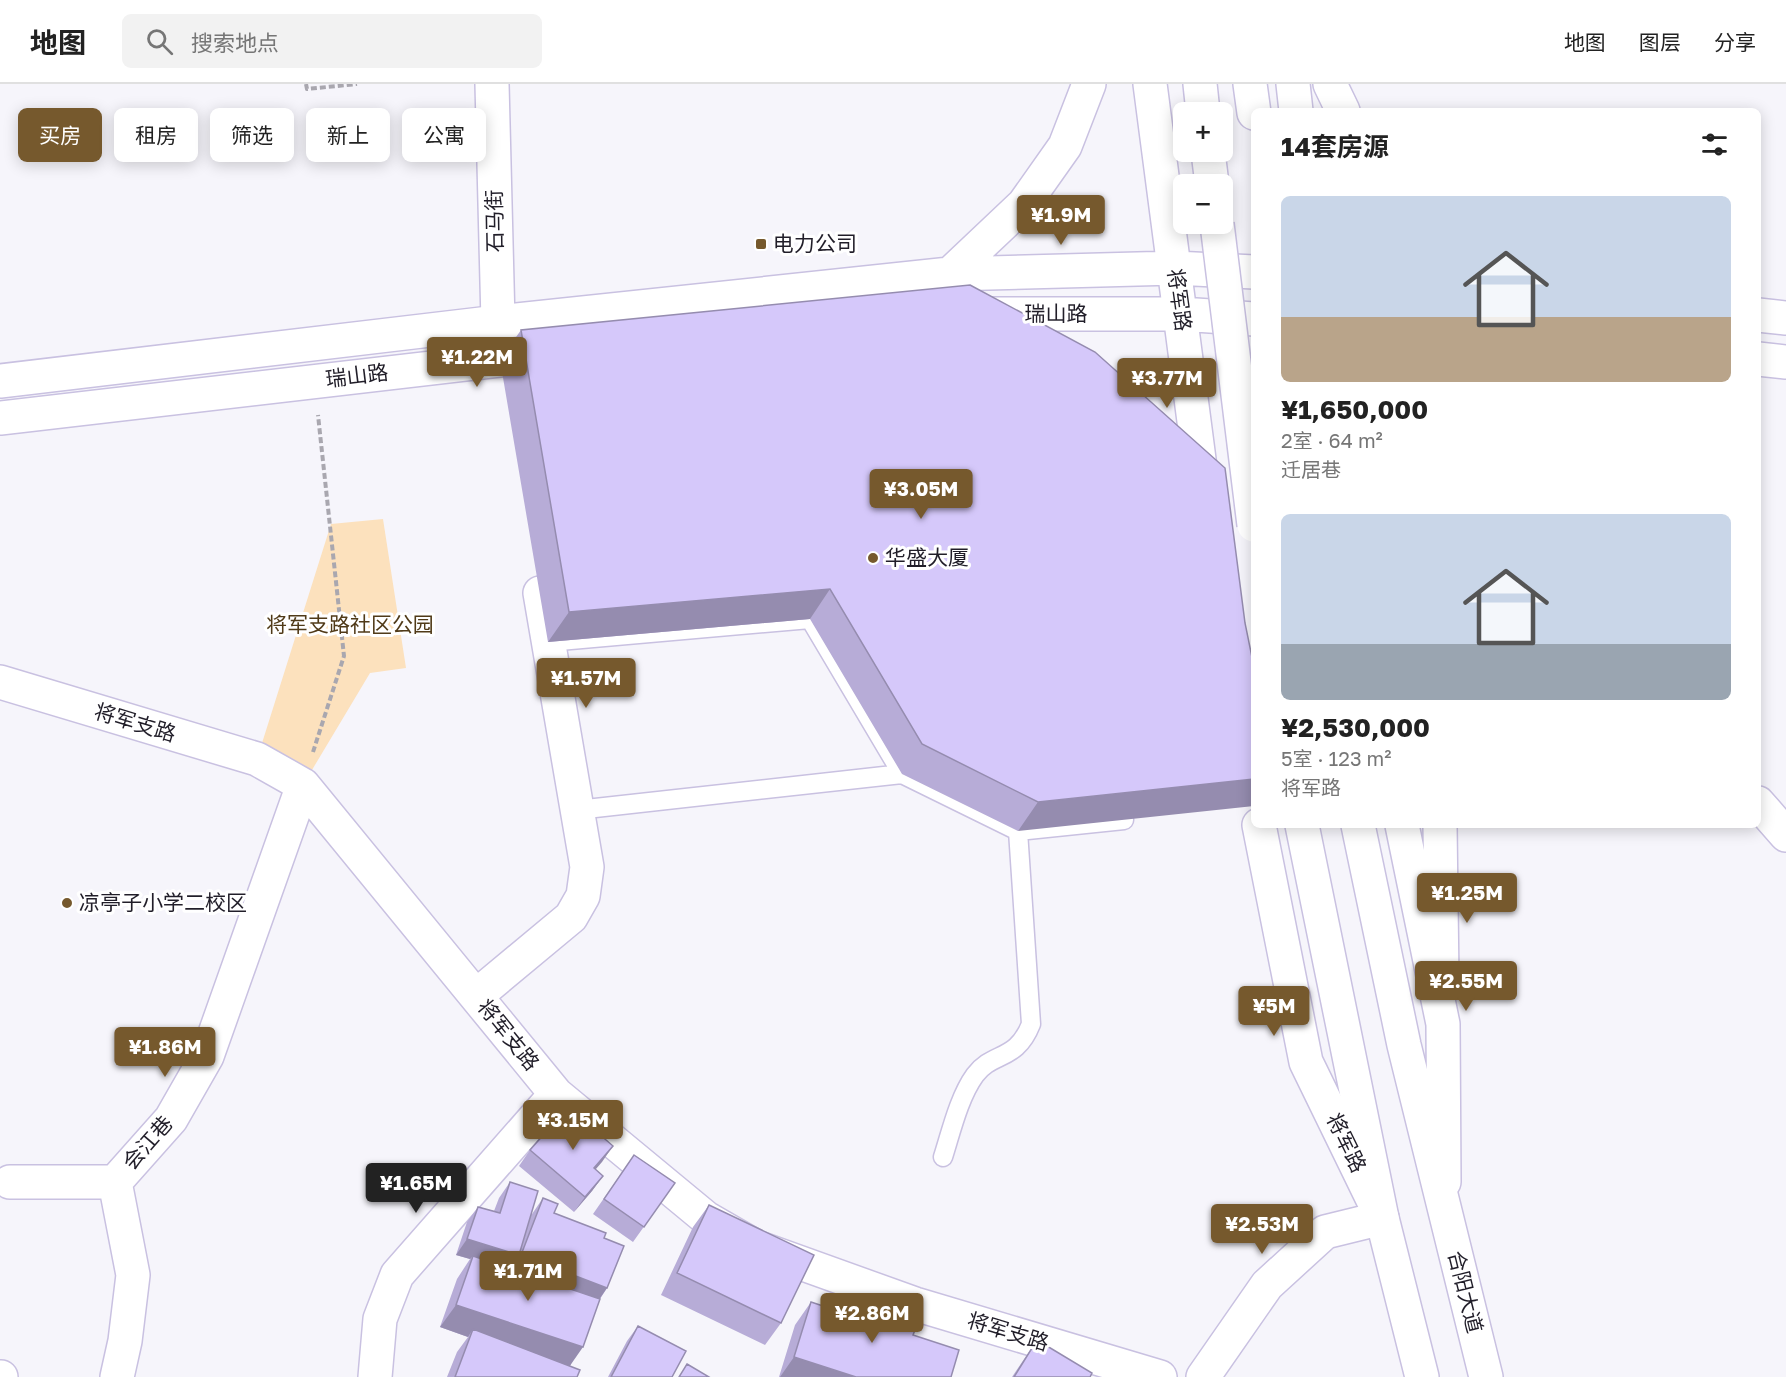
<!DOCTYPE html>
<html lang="zh">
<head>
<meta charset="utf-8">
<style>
  :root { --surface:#fff; --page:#f2f2f2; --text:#222; --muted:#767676; --line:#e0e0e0; --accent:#76592d }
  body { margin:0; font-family:"Golos Text","Noto Sans SC",sans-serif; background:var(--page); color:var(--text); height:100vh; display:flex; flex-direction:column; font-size:22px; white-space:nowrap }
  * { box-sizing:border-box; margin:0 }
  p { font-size:20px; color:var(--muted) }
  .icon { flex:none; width:33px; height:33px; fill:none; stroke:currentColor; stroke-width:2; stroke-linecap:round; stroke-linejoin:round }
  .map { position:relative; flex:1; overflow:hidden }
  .drawer { position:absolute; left:1251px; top:24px; width:510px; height:720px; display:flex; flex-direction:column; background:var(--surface); border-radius:9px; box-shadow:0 3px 15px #0003 }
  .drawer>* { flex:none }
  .top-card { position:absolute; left:18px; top:24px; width:570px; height:54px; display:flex; gap:12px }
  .buttons { position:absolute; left:1173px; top:18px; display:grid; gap:12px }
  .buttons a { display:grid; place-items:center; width:60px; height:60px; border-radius:9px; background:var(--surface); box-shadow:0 3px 15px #0003; font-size:30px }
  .price { position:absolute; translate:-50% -51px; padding:0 14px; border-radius:6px; background:var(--accent); color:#fff; font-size:20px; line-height:39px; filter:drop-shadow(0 2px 3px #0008) }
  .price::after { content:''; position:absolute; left:50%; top:36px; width:18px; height:14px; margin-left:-9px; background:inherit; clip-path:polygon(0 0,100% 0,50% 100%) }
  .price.on { background:#222; color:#fff }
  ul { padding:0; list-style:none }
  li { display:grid; align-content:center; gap:12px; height:318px; padding:0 30px }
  li span { display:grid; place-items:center; height:186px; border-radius:9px; color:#555 }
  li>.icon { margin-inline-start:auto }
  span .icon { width:108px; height:108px; fill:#fffc; stroke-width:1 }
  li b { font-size:26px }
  h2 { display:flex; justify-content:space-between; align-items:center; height:72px; padding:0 30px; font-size:26px }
  .chip { padding:0 21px; border-radius:9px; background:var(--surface); box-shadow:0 3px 15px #0003; font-size:21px; line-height:54px }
  .chip.on { background:var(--accent); color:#fff }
  header { display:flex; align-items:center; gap:36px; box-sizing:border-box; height:84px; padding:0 30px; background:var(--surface); border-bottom:2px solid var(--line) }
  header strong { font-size:28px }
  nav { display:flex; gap:33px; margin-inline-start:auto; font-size:21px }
  .search { width:420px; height:54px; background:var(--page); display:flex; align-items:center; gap:15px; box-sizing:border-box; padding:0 21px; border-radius:9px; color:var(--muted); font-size:22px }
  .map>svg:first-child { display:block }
  .green { fill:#fce1bd }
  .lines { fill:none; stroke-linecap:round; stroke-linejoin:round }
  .service-casing { stroke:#c9c1e1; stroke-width:21 }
  .minor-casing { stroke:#c9c1e1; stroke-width:36 }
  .secondary-casing { stroke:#c9c1e1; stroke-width:36 }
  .trunk-casing { stroke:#c9c1e1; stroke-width:36 }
  .path { stroke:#a9a7af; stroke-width:4; stroke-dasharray:6 3; stroke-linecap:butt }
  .service { stroke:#fff; stroke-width:18 }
  .minor { stroke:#fff; stroke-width:33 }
  .secondary { stroke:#fff; stroke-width:33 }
  .trunk { stroke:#fff; stroke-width:33 }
  .trunk-bridge-casing { stroke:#c9c1e1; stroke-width:36; stroke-linecap:butt }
  .trunk-bridge { stroke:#fff; stroke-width:33 }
  .wall { fill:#b7acd7 }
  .shaded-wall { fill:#958caf }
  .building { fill:#d5c8fa; stroke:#958caf; stroke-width:1.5 }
  .poi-dot { fill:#76592d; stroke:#fff; stroke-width:2 }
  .labels { text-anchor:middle; stroke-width:6; stroke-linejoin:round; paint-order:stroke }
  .street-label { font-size:21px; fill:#211e29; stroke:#fff }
  .poi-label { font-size:21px; fill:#211e29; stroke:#fff; text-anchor:start }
  .park-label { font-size:21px; fill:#503a18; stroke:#fff }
</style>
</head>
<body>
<header>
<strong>地图</strong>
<div class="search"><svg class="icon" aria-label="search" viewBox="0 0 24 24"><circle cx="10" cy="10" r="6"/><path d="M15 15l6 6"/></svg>搜索地点</div>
<nav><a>地图</a><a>图层</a><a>分享</a></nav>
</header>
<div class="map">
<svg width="1786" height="1293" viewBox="0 0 1786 1293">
  <rect width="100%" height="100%" fill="#f6f5fb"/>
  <!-- green -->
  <path class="green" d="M383 435 406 584 370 589 303 701 257 675 331 440Z"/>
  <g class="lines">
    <!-- service casing -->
    <g class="service-casing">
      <path id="service" d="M548 558 810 535 902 690 1018 747 1124 736
        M577 726 902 690
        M943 1073C951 1048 959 1013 975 991 993 967 1016 978 1031 940L1018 747"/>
    </g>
    <!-- minor casing -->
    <g class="minor-casing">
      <path id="minor" d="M492 0 498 238
        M0 598 257 675 303 701 556 1010 706 1134 756 1163 915 1220 1160 1293
        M1758 719 1786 751
        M1440 741 1442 896
        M476 912 571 833 583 812 587 783 540 509
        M10 1098H115
        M0 1293H1
        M117 1293 125 1257 133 1191 115 1098 171 1035 207 972 303 701
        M375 1293 380 1235 397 1191 556 1010"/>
    </g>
    <!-- secondary casing -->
    <g class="secondary-casing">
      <path id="secondary" d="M1150 0 1203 406
        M1293 0 1296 27
        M1330 0 1343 27
        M950 190 1024 120 1065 62 1089 0
        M980 230H1181L1254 235
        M1758 231 1786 234
        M1758 275 1786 278
        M0 297 498 238 950 190 1175 184 1254 188
        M0 334 543 271
        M1402 741 1443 940 1444 1098
        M1203 1293 1267 1201 1325 1148 1382 1134 1306 978 1259 741"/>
    </g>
    <!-- trunk casing -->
    <g class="trunk-casing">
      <path id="trunk" d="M1200 0 1203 28
        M1250 0 1254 29
        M1208 68 1212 100
        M1302 741 1382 1134 1422 1293
        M1358 741 1404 961 1486 1293"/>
    </g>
    <!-- path -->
    <path class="path" d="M306 0 307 5 357 0
      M313 668 344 572 318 331"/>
    <!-- service -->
    <use href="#service" class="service"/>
    <!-- minor -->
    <use href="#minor" class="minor"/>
    <!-- secondary -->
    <use href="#secondary" class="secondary"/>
    <!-- trunk -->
    <use href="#trunk" class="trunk"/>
    <!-- trunk-bridge casing -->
    <g class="trunk-bridge-casing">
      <path id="trunk-bridge" d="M1217 140 1254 441"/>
    </g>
    <!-- trunk-bridge -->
    <use href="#trunk-bridge" class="trunk-bridge"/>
  </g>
  <!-- wall -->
  <path class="wall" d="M521 246 1245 539 1018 747 902 690 810 535 548 558 500 276Z
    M613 1062 595 1085 603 1092 592 1107 574 1128 519 1082 530 1066Z
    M634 1071 675 1099 633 1158 593 1130Z
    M510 1098 532 1130 543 1114 554 1129 604 1154 607 1204 600 1215 570 1282 577 1293H447L457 1268 468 1253 440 1243 457 1195 470 1175 456 1171 467 1138 478 1123 494 1127 499 1114Z
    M709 1121 781 1239 765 1261 661 1211 693 1143Z
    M858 1216 913 1251 951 1293H779L795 1241 811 1218 849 1230Z
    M638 1242 672 1293H608L627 1257Z
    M1037 1256 1090 1293H1012Z"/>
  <!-- shaded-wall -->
  <path class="shaded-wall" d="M830 505 810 535 548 558 569 528Z
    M1254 695V722L1018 747 1038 718Z
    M613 1062 602 1078 583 1100 594 1084Z
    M603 1092 592 1107 574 1128 585 1113Z
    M467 1155 519 1171 508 1186 473 1172 470 1175 456 1171Z
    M521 1171 607 1204 596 1220 510 1187Z
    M456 1221 583 1263 567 1286 473 1245 468 1253 440 1243Z
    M794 1273 856 1293H780Z"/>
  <!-- building -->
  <path class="building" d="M970 201 1095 268 1225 384 1245 539 1254 583V695L1038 718 922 660 830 505 569 528 521 246Z
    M568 1023 613 1062 594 1084 603 1092 585 1113 530 1066Z
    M634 1071 675 1099 644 1143 604 1115Z
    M510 1098 538 1107 519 1171 467 1155 478 1123 500 1129Z
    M543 1114 558 1120 554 1129 606 1149 604 1154 624 1162 607 1204 521 1171Z
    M709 1121 814 1171 781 1239 677 1189Z
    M473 1172 600 1215 583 1263 456 1221Z
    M858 1216 919 1236 913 1251 959 1266 951 1293H856L794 1273 811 1218 853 1232Z
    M638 1242 686 1267 672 1293H611Z
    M473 1245 580 1286 577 1293H455Z
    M1037 1256 1092 1289 1090 1293H1014Z
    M687 1280 709 1293H679Z"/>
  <!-- markers -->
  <g class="poi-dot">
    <rect x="755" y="154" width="12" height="12" rx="3"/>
    <circle cx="873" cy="474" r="6"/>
    <circle cx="67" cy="819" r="6"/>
  </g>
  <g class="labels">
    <!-- street labels -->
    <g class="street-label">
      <text transform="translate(495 137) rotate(-91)" y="7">石马街</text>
      <text transform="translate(1179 216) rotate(82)" y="7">将军路</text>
      <text x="1056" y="237">瑞山路</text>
      <text transform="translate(357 292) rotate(-7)" y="7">瑞山路</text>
      <text transform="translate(135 639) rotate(17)" y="7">将军支路</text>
      <text transform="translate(508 951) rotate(51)" y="7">将军支路</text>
      <text transform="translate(148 1059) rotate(-49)" y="7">会江巷</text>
      <text transform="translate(1346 1059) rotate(64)" y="7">将军路</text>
      <text transform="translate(1465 1208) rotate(76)" y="7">合阳大道</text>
      <text transform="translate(1008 1248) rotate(17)" y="7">将军支路</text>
    </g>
    <!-- poi labels -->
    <g class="poi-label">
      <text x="773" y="167">电力公司</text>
      <text x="885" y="481">华盛大厦</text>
      <text x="79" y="826">凉亭子小学二校区</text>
    </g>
    <!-- park labels -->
    <g class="park-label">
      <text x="350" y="548">将军支路社区公园</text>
    </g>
  </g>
</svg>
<div class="buttons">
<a>+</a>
<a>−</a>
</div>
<b class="price" style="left:1061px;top:162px">¥1.9M</b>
<b class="price" style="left:477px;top:304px">¥1.22M</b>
<b class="price" style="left:1167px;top:325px">¥3.77M</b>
<b class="price" style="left:921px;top:436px">¥3.05M</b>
<b class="price" style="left:586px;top:625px">¥1.57M</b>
<b class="price" style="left:1467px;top:840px">¥1.25M</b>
<b class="price" style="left:1466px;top:928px">¥2.55M</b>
<b class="price" style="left:1274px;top:953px">¥5M</b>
<b class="price" style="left:165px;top:994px">¥1.86M</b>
<b class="price" style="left:573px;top:1067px">¥3.15M</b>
<b class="price on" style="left:416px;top:1130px">¥1.65M</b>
<b class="price" style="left:1262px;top:1171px">¥2.53M</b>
<b class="price" style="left:528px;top:1218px">¥1.71M</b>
<b class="price" style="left:872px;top:1260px">¥2.86M</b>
<div class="top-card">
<a class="chip on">买房</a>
<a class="chip">租房</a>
<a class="chip">筛选</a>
<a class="chip">新上</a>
<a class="chip">公寓</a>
</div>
<section class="drawer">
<h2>14套房源<svg class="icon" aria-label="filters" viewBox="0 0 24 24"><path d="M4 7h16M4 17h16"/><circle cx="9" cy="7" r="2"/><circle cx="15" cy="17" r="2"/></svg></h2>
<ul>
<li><span style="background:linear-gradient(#c9d6e8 65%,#b9a48a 0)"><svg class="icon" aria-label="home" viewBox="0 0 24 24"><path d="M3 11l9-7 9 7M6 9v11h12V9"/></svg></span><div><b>¥1,650,000</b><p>2室 · 64 m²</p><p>迁居巷</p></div></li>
<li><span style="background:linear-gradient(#c9d6e8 70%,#9aa5b1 0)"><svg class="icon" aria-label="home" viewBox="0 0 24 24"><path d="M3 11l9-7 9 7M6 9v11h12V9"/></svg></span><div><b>¥2,530,000</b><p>5室 · 123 m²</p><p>将军路</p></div></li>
</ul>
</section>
</div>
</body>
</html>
